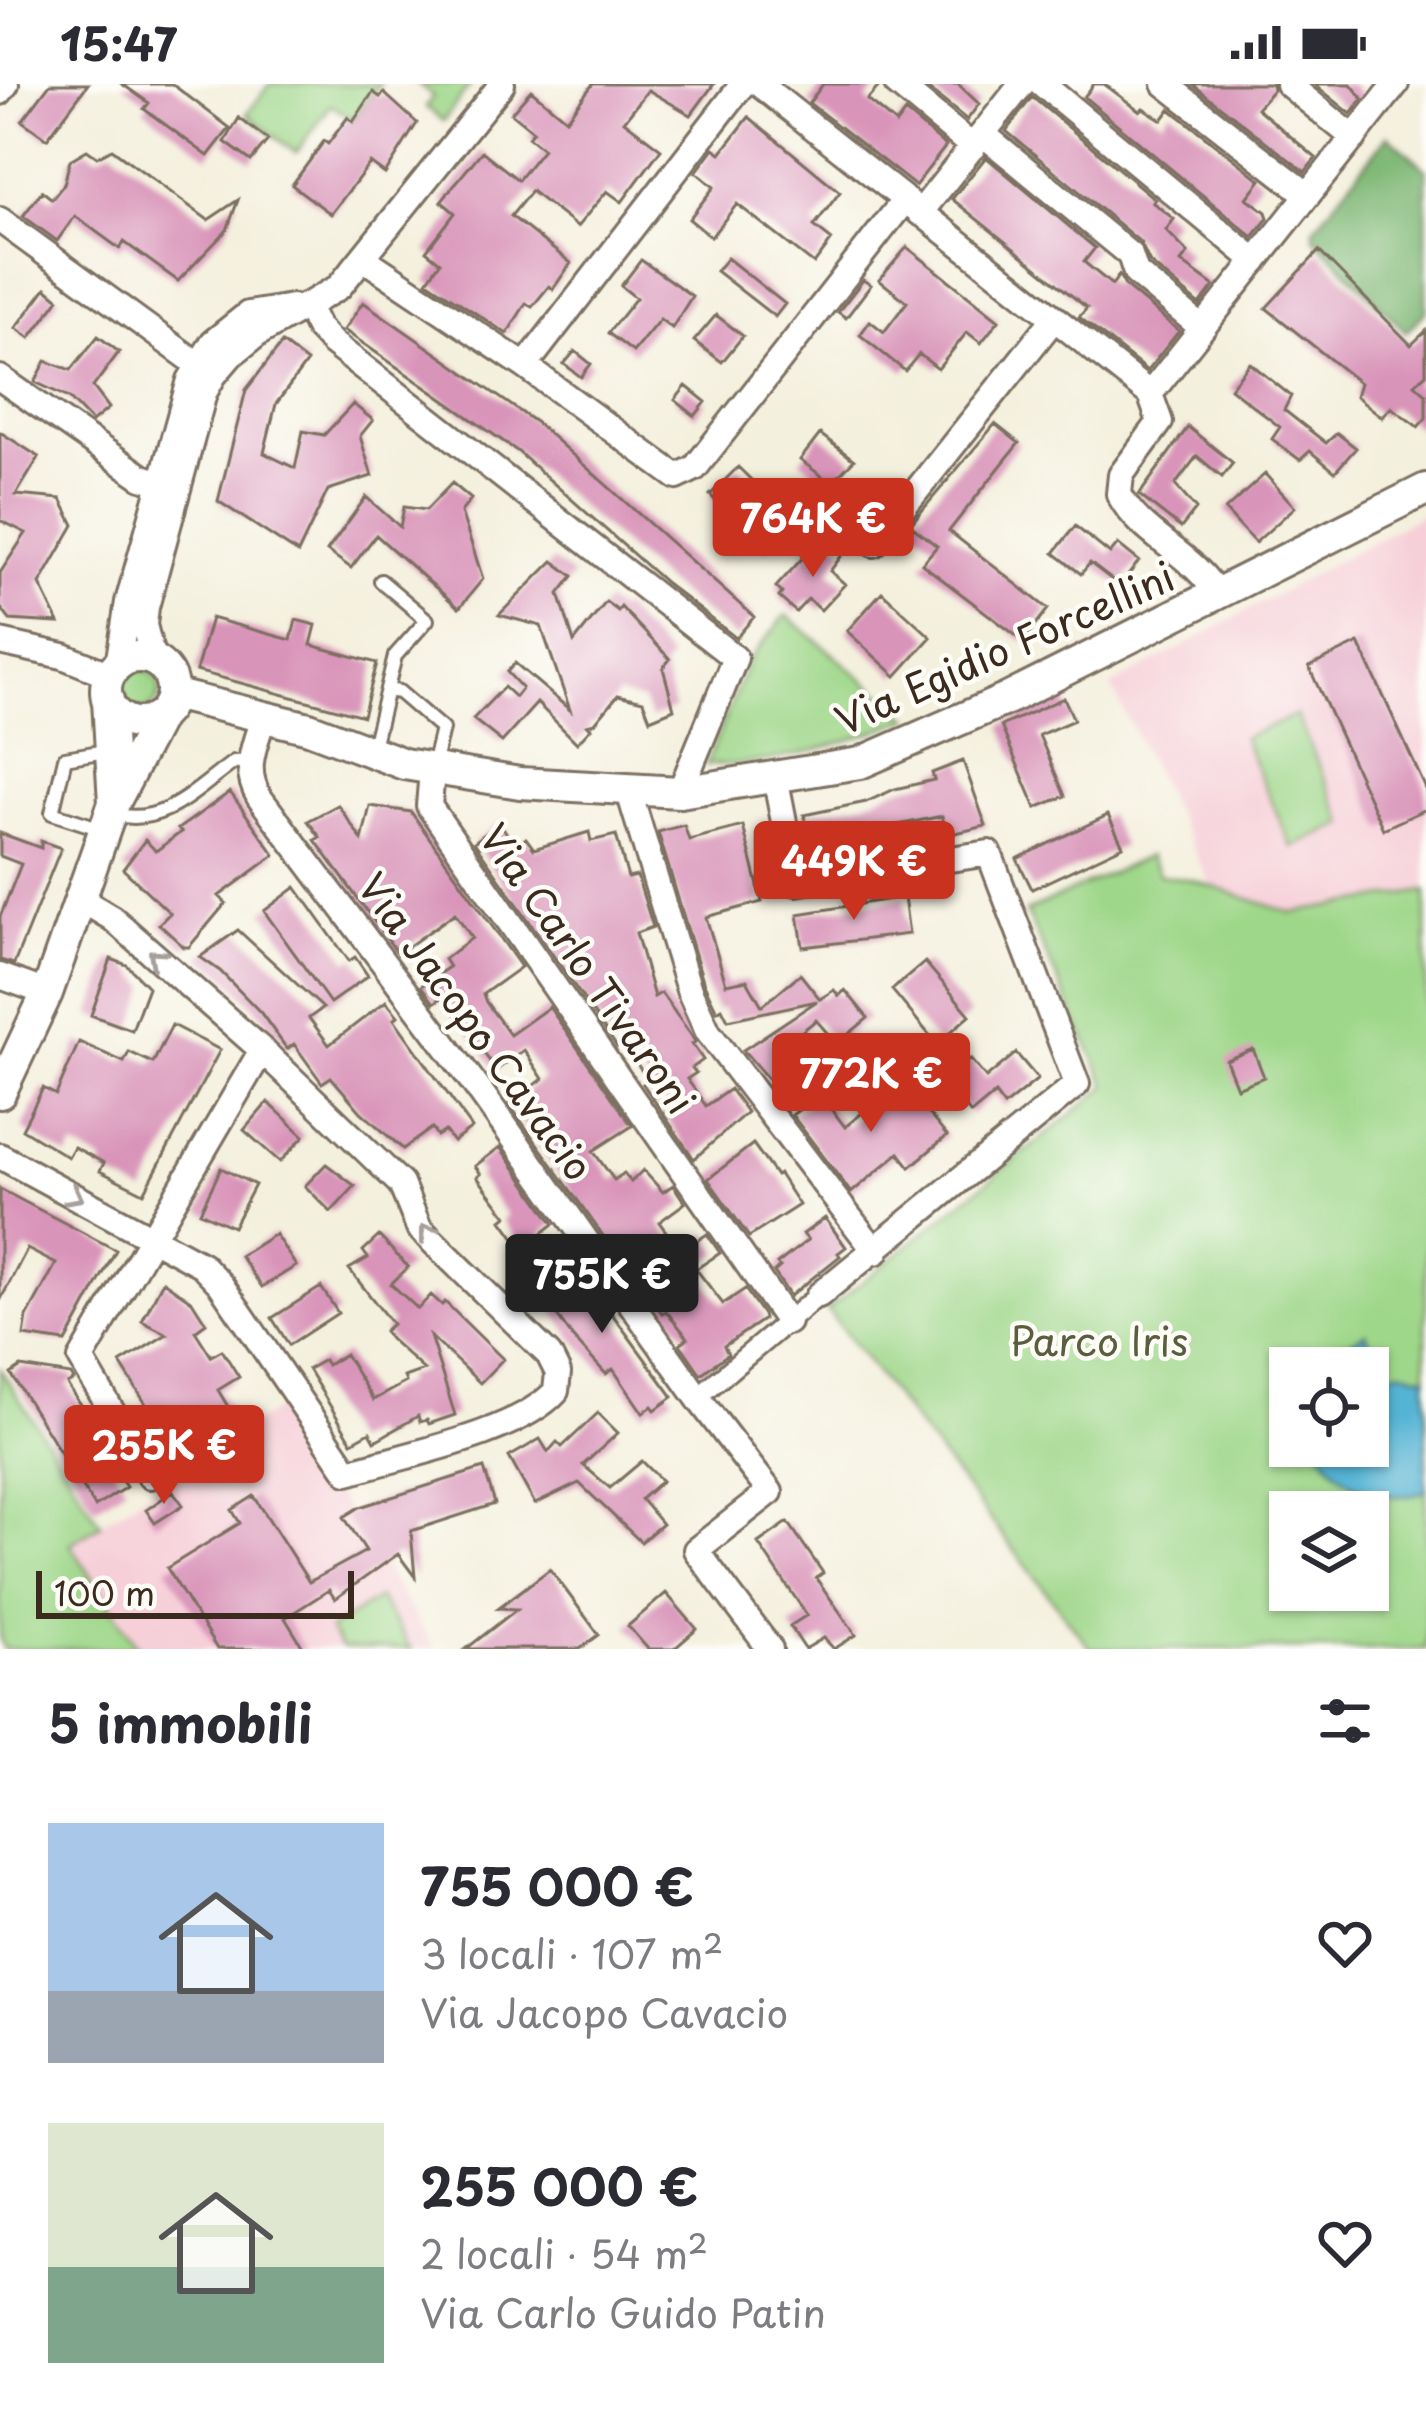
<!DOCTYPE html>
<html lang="it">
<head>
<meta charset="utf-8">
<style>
  :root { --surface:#fff; --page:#f2f2f3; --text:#2b2b33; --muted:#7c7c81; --accent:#c8321e }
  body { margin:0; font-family:"Playpen Sans",sans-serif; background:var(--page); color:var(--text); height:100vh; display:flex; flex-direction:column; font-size:45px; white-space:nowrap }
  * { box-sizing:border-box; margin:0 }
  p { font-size:39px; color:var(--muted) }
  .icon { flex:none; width:66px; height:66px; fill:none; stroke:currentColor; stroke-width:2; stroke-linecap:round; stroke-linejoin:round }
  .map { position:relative; height:1565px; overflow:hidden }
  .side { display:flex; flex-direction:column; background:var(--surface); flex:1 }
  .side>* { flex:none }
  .buttons { position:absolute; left:1269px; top:1263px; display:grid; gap:24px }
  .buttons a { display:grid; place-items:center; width:120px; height:120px; border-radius:0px; background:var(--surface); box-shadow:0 3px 9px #0004; font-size:60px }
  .scale { position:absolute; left:36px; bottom:30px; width:318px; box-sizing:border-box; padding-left:12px; border:6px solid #3b2a1e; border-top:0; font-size:33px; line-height:42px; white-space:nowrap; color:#3b2a1e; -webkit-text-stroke:9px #fdfcf7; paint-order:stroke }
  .price { position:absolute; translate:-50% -102px; padding:0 27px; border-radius:12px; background:var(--accent); color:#fff; font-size:39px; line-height:78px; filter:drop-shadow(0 3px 6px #0008) }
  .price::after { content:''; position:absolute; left:50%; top:72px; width:36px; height:27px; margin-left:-18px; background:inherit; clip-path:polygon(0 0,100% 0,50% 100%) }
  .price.current { background:#222; color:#fff }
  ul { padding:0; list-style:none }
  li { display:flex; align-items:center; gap:36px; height:300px; padding:0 48px }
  li span { display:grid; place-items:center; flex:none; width:336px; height:240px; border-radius:0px; color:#555 }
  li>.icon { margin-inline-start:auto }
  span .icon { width:144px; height:144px; fill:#fffc; stroke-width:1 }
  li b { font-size:51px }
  h2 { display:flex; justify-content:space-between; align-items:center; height:144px; padding:0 48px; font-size:51px }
  .status { display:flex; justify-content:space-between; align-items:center; height:84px; padding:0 60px; background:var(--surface); direction:ltr }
  .status svg { height:33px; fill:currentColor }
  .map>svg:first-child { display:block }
  .built { fill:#f6cfd8 }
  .green { fill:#9fd78a; stroke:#6d8054; stroke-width:3; fill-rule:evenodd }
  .forest { fill:#7fb876; stroke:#5d714a; stroke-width:3 }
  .water { fill:#55b4d4; stroke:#486f79; stroke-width:3 }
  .building { fill:#d994b9 }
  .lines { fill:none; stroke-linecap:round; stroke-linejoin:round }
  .service-casing { stroke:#7c6f61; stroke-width:18 }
  .pedestrian-casing { stroke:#7c6f61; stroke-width:24 }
  .minor-casing { stroke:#7c6f61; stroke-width:30 }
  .tertiary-casing { stroke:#7c6f61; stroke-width:36 }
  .service { stroke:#fff; stroke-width:12 }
  .pedestrian { stroke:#fff; stroke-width:18 }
  .minor { stroke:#fff; stroke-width:24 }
  .tertiary { stroke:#fff; stroke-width:30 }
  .oneway { stroke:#a79f9a }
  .labels { text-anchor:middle; stroke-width:9; stroke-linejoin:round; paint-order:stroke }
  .street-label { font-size:39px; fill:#3b2a1e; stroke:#fdfcf7 }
  .park-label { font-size:39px; fill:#595e3e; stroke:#fdfcf7 }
</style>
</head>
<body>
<div class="status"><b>15:47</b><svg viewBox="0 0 49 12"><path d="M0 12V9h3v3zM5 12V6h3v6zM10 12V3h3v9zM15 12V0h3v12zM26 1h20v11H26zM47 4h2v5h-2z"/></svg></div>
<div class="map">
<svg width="1426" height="1565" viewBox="0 0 1426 1565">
  <rect width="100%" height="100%" fill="#fdfcf7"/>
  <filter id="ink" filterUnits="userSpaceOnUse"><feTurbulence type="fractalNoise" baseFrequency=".00833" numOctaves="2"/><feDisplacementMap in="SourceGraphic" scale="24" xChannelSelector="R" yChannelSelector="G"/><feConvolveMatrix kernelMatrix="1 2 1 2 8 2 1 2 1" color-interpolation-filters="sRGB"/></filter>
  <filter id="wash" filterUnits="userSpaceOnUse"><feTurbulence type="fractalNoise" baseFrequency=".004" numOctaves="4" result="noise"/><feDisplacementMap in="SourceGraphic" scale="48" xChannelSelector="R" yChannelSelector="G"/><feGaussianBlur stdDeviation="2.7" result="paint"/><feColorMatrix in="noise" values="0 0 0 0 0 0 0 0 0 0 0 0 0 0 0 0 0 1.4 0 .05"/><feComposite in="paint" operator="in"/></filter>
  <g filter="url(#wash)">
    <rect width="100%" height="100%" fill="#f4f0de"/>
    <!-- built -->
    <path class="built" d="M1426 428V807L1292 829 1212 803 1111 602Z
      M278 1324 314 1375 435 1565H139L70 1459Z"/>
    <!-- green -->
    <path class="green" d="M270 0H380L353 35 331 21 296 69 247 30Z
      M418 0H471L443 37 426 23 433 12Z
      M786 531 910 634C843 660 778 682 706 681L749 576Z
      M120 606a20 20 0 1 1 40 0a20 20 0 1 1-40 0Z
      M1296 631 1345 740 1292 763 1243 654Z
      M1149 772 1160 791 1192 796 1292 829 1426 807V1565H1091L827 1226 1107 1002 1026 828ZM1290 1284H1368V1362H1290ZM1290 1428H1368V1506H1290Z
      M0 1285 101 1440 70 1460 139 1565H4L0 1554Z
      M378 1514 411 1565H342L329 1546Z"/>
    <!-- forest -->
    <path class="forest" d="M1388 51 1426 85V227L1406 248 1314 153V144Z"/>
    <!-- water -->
    <path class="water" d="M1366 1249 1383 1291 1401 1286 1426 1292V1407C1382 1422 1340 1402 1319 1362H1368V1284H1322L1337 1265Z"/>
    <g id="blocks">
      <!-- building -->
      <path class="building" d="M50 0H88L47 55 22 37Z
        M122 0H172L230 44 208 72 144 25 149 19Z
        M593 0H714L691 31 648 6 624 37 661 65 622 118 607 107 577 143 531 107 511 132 571 179 553 205 549 202 532 223 526 219 507 250 427 197 440 178 426 167 455 129 441 117 482 67 518 96 543 65 528 53 533 47 511 29 531 6 566 35Z
        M823 0H881L867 16 896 40 905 28 946 62 915 102 809 19Z
        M928 0H958L979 20 967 36 926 3Z
        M1094 0H1104L1140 27 1143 24 1162 36 1170 25 1261 96 1247 114 1266 128 1268 134 1253 153 1084 13Z
        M1192 0H1272L1273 6 1257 24 1316 74 1305 88Z
        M1314 0H1351L1363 15 1351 30Z
        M373 8 380 13 384 9 417 39 385 90 370 79 331 130 292 101 324 57 328 60 348 33 353 38Z
        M1032 13 1155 115 1152 118 1174 135 1166 146 1188 169 1181 178 1214 202 1200 221 1150 179 1140 158 1006 47Z
        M749 33 840 108 814 142 832 156 814 180 737 120 711 153 689 135 714 103 696 88 714 64 721 69Z
        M239 34 268 56 251 77 225 58Z
        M112 65 208 136 238 116 227 146 178 197 124 158 120 165 75 132 57 157 23 132 42 107 52 115 64 100 70 76 87 66 97 73Z
        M986 73 1095 164 1084 178 1112 201 1119 191 1125 202 1179 247 1147 287 1079 233 1087 224 952 115Z
        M907 163 999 236 981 259 967 248 938 285 919 270 905 287 860 251 870 237 884 248 907 218 879 196Z
        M1319 167 1411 261 1426 247V290L1415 300 1426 310V334L1418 343 1391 323 1382 333 1356 312 1360 299 1266 224Z
        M727 174 785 220 775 233 716 187Z
        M641 176 692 212 672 244 660 235 633 268 608 249 636 214 621 202Z
        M863 196 871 201 846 234 838 228Z
        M46 204 59 215 30 254 16 244Z
        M363 218 538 340 754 533 736 554 666 499 517 367 344 246Z
        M716 231 743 252 722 278 694 257Z
        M98 252 119 268 93 303 109 324 92 338 69 314 35 298 46 277 71 286Z
        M282 259 307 278 276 320 264 369 295 384 303 347 324 351 353 320 373 336 360 352 372 392 328 406 298 469 218 417 246 306Z
        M575 267 591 280 581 293 564 280Z
        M1250 279 1291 312 1284 326 1326 359 1337 349 1356 364 1335 388 1310 367 1300 376 1272 355 1280 343 1230 304Z
        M686 302 706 318 695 332 675 316Z
        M995 340 1019 359 949 447 1048 525 1023 557 922 480 937 462 910 441Z
        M1188 343 1233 379 1222 393 1197 372 1175 401 1196 425 1181 444 1139 411Z
        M0 348 39 373 16 411 61 415 74 441 40 500 59 539 10 536 0 523V489L26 449 0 436Z
        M820 350 854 376 831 399 800 376Z
        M738 383 794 438 766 466 710 411Z
        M1265 390 1295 423 1255 459 1225 426Z
        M452 399 471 415 461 428 483 495 459 524 376 451 351 484 327 467 366 413 400 443 404 423 426 426Z
        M1075 442 1110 470 1118 460 1139 477 1120 502 1090 479 1081 490 1054 469Z
        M832 456 846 466 830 487 845 500 821 526 808 515 796 528 779 513 782 509 776 503 809 467 818 476Z
        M553 477 573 492 559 510 574 558 606 518 618 527 621 523 670 575 663 584 674 625 650 635 643 617 618 611 595 639 587 641 591 644 577 659 537 619 502 658 473 635 504 603 515 613 522 604 507 588 515 579 570 626 541 542 499 531Z
        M882 508 931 553 896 592 847 547Z
        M211 534 291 556 296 536 316 541 311 561 377 579 363 632 196 587Z
        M1359 559 1426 705V725L1383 745 1309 583Z
        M1064 614 1074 636 1039 651 1065 712 1036 724 1001 642Z
        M963 677 986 742 947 751 942 732 854 750 857 763 814 768 804 731 866 718 895 705 934 696 932 689Z
        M230 708 275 771 219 812 226 819 189 863H184L159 840 170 829 123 785 145 756 156 767 181 748 178 745Z
        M338 721 362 756 370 722 411 728 521 883 483 910 486 918 510 951 549 923 632 1042 593 1067 614 1096 624 1089 631 1098 643 1086 663 1108 673 1101 685 1119 659 1138 681 1168 707 1150 720 1169 696 1185 723 1220 745 1205 763 1231 764 1235 724 1262 728 1270 701 1290 680 1260 688 1254 666 1227 662 1229 653 1217 651 1219 509 1020 543 995 524 966 496 986 443 913 434 919 421 902 449 883 444 875 472 854 455 829 398 870 315 756 320 753 308 737Z
        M1108 731 1123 762 1032 805 1017 775Z
        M500 739 515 762 526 754 534 765 589 748 591 757 616 751 628 794 637 792 653 843 636 849 654 913 661 909 691 951 695 958 692 960 703 976 692 984 696 989 687 995 706 1022 730 1005 747 1028 694 1075 643 1000 648 996 622 958 617 963 474 758Z
        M684 741 689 756 743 742 762 818 706 833 726 900 747 896 762 922 800 890 820 915 834 906 839 912 845 906 868 934 837 960 816 936 786 960 801 980 775 1003 743 966 817 917 728 936 722 924 717 927 704 900 658 748Z
        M0 749 41 764V757L61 764 14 880 0 876V833L21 780 0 772Z
        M296 803 349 877 355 873 368 892 330 919 264 827Z
        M904 813 909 850 803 863 798 830Z
        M238 846 323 924 309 934 329 961 386 917 398 932 394 935 472 1044 453 1058 445 1047 437 1052 432 1044 403 1065 361 1028 331 993 322 999 294 960 287 965 261 929 220 887 200 873Z
        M111 875 127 881 148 903 132 946 91 931Z
        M925 878 970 931 937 960 892 906Z
        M172 941 220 966 144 1109 100 1087 104 1079 74 1063 68 1073 22 1045 43 1004 56 1011 79 958 124 978 129 968 153 979Z
        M1253 965 1264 993 1237 1004 1226 976Z
        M1016 969 1038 995 1004 1022 995 1010 971 1030 944 997 970 975 986 994Z
        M901 997 947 1052 910 1083 899 1069 851 1109 792 1031 820 1010 845 1043Z
        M268 1018 304 1052 280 1078 244 1046Z
        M753 1060 776 1092 779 1090 799 1121 749 1153 708 1095Z
        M500 1063 554 1140 541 1150 544 1154 525 1168 502 1136 507 1132 477 1093 481 1090 475 1082Z
        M326 1080 355 1102 331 1128 305 1102Z
        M221 1084 255 1101 233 1143 200 1128Z
        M0 1105 116 1166 66 1258 24 1252 27 1233 56 1180 27 1165 0 1217Z
        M825 1134 846 1163 838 1169 840 1172 790 1212 774 1188 780 1183 777 1180 808 1156 803 1150Z
        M275 1150 296 1182 262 1203 240 1172Z
        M379 1152 408 1183 391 1200 418 1225 431 1211 442 1221 445 1218 503 1275 480 1299 430 1252 455 1331 429 1340 427 1336 420 1338 418 1332 375 1357 370 1348 352 1358 308 1285 324 1276 327 1281 345 1270 373 1316 406 1298 404 1293 424 1286 390 1255 384 1247 392 1240 349 1185 368 1174 363 1167Z
        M574 1178 673 1313 655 1326 652 1322 643 1329 613 1285 606 1290 573 1254 536 1202Z
        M163 1197 192 1217 206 1239 195 1247 211 1272 222 1266 239 1293 218 1306 233 1331 175 1366 120 1279 167 1250 142 1237Z
        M321 1203 338 1229 289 1261 272 1234Z
        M21 1283 71 1291 74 1296 67 1300 82 1324 77 1328 126 1403 95 1423 11 1290Z
        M598 1329 618 1349 583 1381 610 1404 642 1377 662 1397 641 1415 662 1440 641 1458 579 1399 535 1420 509 1373 540 1355 548 1368 557 1358 562 1363Z
        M484 1384 495 1420 411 1447 415 1493 398 1470 335 1515 329 1506 285 1534 304 1565H217L167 1484 240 1439 232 1426 254 1412 309 1498 366 1467 344 1433 360 1423Z
        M173 1407 183 1421 155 1439 146 1426Z
        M788 1438 823 1489 816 1494 856 1551 834 1565 824 1554 805 1565 790 1542 807 1531 758 1459Z
        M550 1485 599 1551 580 1565H466L517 1525 498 1524Z
        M666 1509 697 1545 674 1565H648L628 1542Z"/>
    </g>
  </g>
  <g filter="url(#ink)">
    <use href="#blocks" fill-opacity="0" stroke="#7c6f61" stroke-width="3"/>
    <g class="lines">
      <!-- service casing -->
      <g class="service-casing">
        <path id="service" d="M387 606 399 608 442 645 433 682
          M372 667 395 572 427 536 381 497
          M113 730C163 744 196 705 234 678L249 677
          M105 746 52 729 65 674 111 666"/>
      </g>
      <!-- pedestrian casing -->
      <g class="pedestrian-casing">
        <path id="pedestrian" d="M699 1312 819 1211"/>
      </g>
      <!-- minor casing -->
      <g class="minor-casing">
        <path id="minor" d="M759 0 1150 310 1160 338 1121 391 1119 410C1141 453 1194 469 1218 512
          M897 0 973 63
          M1042 0 1256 177
          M1165 0 1308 111
          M1288 0 1354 54
          M0 8 6 0
          M983 50 1130 171 1136 189 1202 244
          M920 129 1022 0
          M0 136 207 287
          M363 174 525 282 677 393 695 384 904 117
          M306 221 318 244 332 259 735 574 680 708
          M525 282 743 0
          M0 294 142 393 175 403
          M1150 310 1396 0
          M874 460 1053 236
          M0 558 63 572 110 591
          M153 576 144 541 146 523 204 309 214 291 231 271 259 249 339 203 502 0
          M118 581 128 518 190 296 213 258 248 230 292 223
          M264 631C255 661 242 684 259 713L482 1010 701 1318 770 1408 696 1466 770 1565
          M432 687 429 722 788 1238
          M775 692 796 799 989 769 1077 1000 819 1211
          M629 708 689 906 708 948 876 1168
          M0 892 47 909
          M0 1072 202 1181 221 1201 348 1388C405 1371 517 1350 556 1307L558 1289 549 1271 419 1144 401 1100 262 966 112 834 80 815
          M150 1392 81 1275 262 966"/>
      </g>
      <!-- tertiary casing -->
      <g class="tertiary-casing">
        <path id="tertiary" d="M106 606a33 33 0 1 1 66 0a33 33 0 1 1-66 0Z
          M172 610 309 644 404 680 520 699 680 708 860 679 1007 615 1426 405
          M108 616 114 719
          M0 1009 47 909 114 719 159 633"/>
      </g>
      <!-- service -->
      <use href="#service" class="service"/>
      <!-- pedestrian -->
      <use href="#pedestrian" class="pedestrian"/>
      <!-- minor -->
      <use href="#minor" class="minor"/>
      <!-- tertiary -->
      <use href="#tertiary" class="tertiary"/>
    </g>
    <!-- one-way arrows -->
    <defs><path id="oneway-chevron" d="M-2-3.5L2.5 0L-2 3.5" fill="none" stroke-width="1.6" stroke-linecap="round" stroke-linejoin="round" transform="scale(3)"/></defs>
    <g class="oneway">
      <use href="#oneway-chevron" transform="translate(156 873) rotate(-138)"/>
      <use href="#oneway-chevron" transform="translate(75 1112) rotate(28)"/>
      <use href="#oneway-chevron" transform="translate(427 1148) rotate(-128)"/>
    </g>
  </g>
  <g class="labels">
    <!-- street labels -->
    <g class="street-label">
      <text transform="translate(1005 565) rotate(-24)" y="14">Via Egidio Forcellini</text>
      <text transform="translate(587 885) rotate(55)" y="14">Via Carlo Tivaroni</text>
      <text transform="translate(475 943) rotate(54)" y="14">Via Jacopo Cavacio</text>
    </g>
    <!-- park labels -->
    <g class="park-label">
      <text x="1099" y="1272">Parco Iris</text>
    </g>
  </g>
</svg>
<div class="buttons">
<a><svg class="icon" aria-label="locate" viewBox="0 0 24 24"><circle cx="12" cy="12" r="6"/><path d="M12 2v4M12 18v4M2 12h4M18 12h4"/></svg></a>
<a><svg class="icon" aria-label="layers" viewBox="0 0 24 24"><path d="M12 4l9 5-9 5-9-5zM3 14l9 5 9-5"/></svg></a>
</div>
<div class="scale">100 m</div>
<b class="price" style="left:813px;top:496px">764K €</b>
<b class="price" style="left:854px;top:839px">449K €</b>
<b class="price" style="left:871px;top:1051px">772K €</b>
<b class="price current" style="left:602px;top:1252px">755K €</b>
<b class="price" style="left:164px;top:1423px">255K €</b>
</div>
<section class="side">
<h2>5 immobili<svg class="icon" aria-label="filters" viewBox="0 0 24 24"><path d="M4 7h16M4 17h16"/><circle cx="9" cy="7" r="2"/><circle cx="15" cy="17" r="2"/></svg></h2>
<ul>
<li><span style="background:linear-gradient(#a9c7e8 70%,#9aa5b1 0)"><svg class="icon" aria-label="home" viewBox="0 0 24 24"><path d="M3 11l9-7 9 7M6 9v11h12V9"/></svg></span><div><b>755 000 €</b><p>3 locali · 107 m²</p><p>Via Jacopo Cavacio</p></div><svg class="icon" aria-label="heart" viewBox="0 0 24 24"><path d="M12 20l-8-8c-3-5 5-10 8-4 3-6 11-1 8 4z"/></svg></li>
<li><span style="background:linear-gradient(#dfe7d0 60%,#7fa58c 0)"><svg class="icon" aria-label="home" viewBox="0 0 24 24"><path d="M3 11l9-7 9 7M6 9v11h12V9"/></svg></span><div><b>255 000 €</b><p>2 locali · 54 m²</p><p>Via Carlo Guido Patin</p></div><svg class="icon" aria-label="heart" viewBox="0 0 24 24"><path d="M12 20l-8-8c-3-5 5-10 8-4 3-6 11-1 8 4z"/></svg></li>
</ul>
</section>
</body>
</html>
